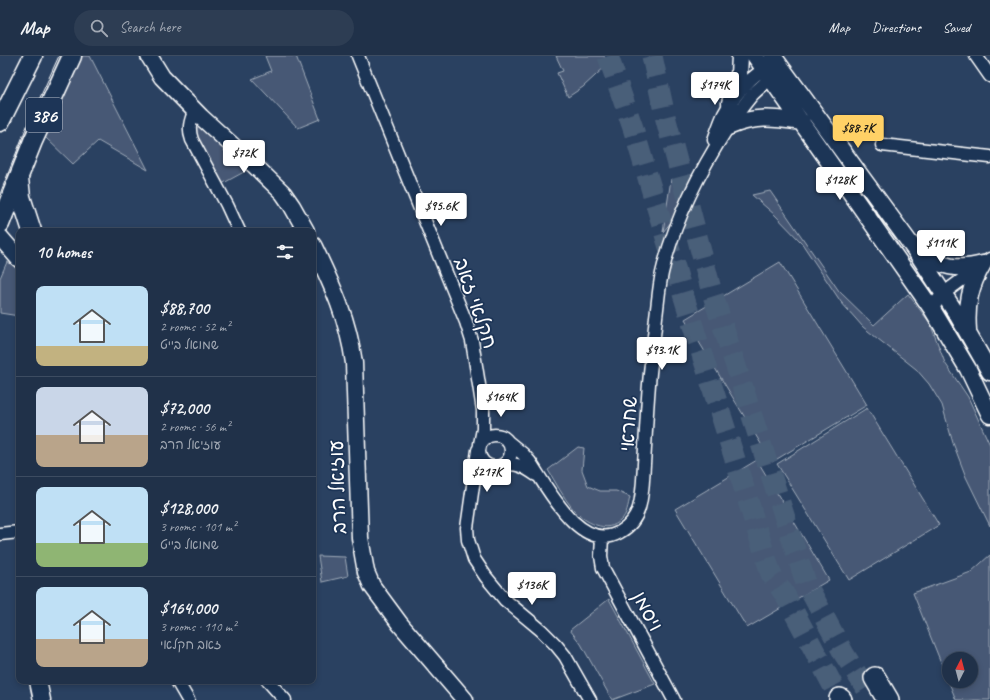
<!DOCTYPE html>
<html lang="en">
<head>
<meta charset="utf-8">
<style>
  :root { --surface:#203149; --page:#2d3d53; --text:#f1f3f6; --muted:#a2a9b4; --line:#3d4c61; --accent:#ffd166 }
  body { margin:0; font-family:Caveat,"Playpen Sans Hebrew",sans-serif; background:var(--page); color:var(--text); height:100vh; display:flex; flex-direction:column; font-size:15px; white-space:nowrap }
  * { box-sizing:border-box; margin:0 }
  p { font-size:13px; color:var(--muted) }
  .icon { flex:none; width:22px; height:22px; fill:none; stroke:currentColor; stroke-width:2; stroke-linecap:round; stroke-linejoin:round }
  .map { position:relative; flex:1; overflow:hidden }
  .sheet { position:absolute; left:16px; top:172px; width:300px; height:456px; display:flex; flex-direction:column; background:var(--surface); border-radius:8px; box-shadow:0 2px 6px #0003,0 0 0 1px var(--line) }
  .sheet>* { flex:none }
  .needle { width:26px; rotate:6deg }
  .fabs { position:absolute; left:942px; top:596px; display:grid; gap:8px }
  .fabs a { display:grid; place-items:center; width:36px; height:36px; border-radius:50%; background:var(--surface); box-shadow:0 2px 6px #0003,0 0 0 1px var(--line); font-size:20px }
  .price { position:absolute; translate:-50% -34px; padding:0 9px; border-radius:4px; background:#fff; color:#222; font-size:13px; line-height:26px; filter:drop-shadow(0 1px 2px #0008) }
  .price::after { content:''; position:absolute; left:50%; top:24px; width:12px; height:9px; margin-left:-6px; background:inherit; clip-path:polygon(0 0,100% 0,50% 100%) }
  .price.active { background:var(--accent); color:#111 }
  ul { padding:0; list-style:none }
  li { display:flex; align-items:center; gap:12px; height:100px; padding:0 20px }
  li+li { border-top:1px solid var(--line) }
  li span { display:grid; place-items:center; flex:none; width:112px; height:80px; border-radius:8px; color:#555 }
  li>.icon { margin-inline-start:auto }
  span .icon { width:48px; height:48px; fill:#fffc; stroke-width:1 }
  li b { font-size:17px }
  h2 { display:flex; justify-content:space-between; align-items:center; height:48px; padding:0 20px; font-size:17px }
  header { display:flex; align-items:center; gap:24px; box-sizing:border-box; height:56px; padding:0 20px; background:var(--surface); border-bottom:1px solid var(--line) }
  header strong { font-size:19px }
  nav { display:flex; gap:22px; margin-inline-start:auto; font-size:14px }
  .search { width:280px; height:36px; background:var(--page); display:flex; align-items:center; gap:10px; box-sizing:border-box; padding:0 14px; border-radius:22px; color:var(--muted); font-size:15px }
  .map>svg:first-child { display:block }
  .green { fill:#465975; stroke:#a2acba; fill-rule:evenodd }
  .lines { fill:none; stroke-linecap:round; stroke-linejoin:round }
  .highway-tunnel { stroke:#4a5e79; stroke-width:21; stroke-dasharray:21 10; stroke-linecap:butt }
  .street-casing { stroke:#fff; stroke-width:15 }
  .secondary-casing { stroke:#fff; stroke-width:19 }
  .primary-casing { stroke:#fff; stroke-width:21 }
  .highway-casing { stroke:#fff; stroke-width:24 }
  .street { stroke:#1d3557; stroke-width:12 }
  .secondary { stroke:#1d3557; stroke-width:16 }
  .primary { stroke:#1d3557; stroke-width:18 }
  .highway { stroke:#1d3557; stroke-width:21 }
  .tram { stroke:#fff; stroke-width:1 }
  .labels { text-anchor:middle; stroke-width:3.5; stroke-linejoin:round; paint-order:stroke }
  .shield { fill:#1d3557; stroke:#bbc2cd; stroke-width:1 }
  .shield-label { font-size:19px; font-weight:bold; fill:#fff }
  .street-label { font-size:20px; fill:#fff; stroke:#1d3557 }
</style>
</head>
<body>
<header>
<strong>Map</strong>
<div class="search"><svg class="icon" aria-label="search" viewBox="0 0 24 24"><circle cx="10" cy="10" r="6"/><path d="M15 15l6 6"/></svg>Search here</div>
<nav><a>Map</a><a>Directions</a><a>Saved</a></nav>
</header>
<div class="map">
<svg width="990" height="644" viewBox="0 0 990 644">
  <rect width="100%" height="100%" fill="#2a4161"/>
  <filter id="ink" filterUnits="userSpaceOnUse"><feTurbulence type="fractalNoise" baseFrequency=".025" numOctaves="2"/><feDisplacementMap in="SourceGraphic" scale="8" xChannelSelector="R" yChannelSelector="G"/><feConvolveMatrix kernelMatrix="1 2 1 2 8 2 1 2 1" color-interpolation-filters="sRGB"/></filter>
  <g filter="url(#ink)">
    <!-- green -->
    <path class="green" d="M82 0H90L148 114 98 85 73 108 45 81 55 52Z
      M265 0H296L320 63 298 72 252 23 271 15Z
      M556 0H604L608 8 583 31 568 41 557 17 563 15Z
      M196 58 253 111 220 129 193 73Z
      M671 123 689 127 676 160 663 176Z
      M770 135 839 235 874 269 908 238 930 267 945 307 968 341 990 389V470L966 421 953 387 942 349 929 328 916 313 863 271 841 246 801 186 775 159 752 139Z
      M7 206 15 210 19 218V260L0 257V222Z
      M780 206 867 349 772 406 685 263Z
      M867 352 939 469 849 524 777 408Z
      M578 391 584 392 582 414 588 430 600 435H616L630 441C628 449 627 459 621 464 607 479 584 466 573 453 563 441 556 427 548 414Z
      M757 404 829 524 747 572 675 453Z
      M990 499V644H956L913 537 971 516ZM949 603H971V625H949Z
      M318 500 345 501 348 520 322 526Z
      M609 543 655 628 612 644 581 588 570 574Z"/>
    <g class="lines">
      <!-- highway-tunnel -->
      <path class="highway-tunnel" d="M608 0 633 72 683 238 771 518 785 539 840 643
        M652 0 665 60 711 233 806 527 844 598 866 632"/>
      <!-- street casing -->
      <g class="street-casing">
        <path id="street" d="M358 0 466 266 472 285 483 354V373L480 388
          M976 0 990 20
          M195 54C190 65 188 73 192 84L227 149 239 175
          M714 84C717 76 720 66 724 58 733 41 754 15 772 10
          M882 89 990 101
          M932 253 938 244 944 237 990 203
          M479 395a16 16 0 1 1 32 0a16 16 0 1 1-32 0Z
          M507 385 523 398 530 406C547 431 581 499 620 476 629 471 636 462 639 452 643 438 643 423 644 408 646 378 647 347 650 317 652 298 654 279 656 261 658 246 659 231 662 217 674 165 699 116 728 71 736 60 744 48 753 38 760 31 769 25 775 16
          M478 394 467 472 468 484 474 503 486 521 505 544 541 574 556 589 565 600 590 644
          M503 409C516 406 525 411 536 419
          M0 478 19 476
          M602 481 601 500 603 512 674 644
          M177 625 188 644
          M268 625 285 644"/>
      </g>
      <!-- secondary casing -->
      <g class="secondary-casing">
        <path id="secondary" d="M149 0 162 21 201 61 254 109 283 137 292 150 306 175
          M755 0 932 253 968 313 990 359
          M773 0 915 194 958 260 990 316
          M730 47 739 19 740 0
          M728 71C755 59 774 62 802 66
          M0 181 19 203
          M313 189C332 229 348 262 354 307L360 482 366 516 372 530 400 568 465 644
          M919 196C941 211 957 215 983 208
          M968 274C966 249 970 230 983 208
          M38 625 42 644"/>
      </g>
      <!-- primary casing -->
      <g class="primary-casing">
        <path id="primary" d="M0 66 33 0
          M19 122 21 141 32 175
          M0 168 33 85 72 0"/>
      </g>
      <!-- highway casing -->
      <g class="highway-casing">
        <path id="highway" d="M875 622 888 644
          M840 643 841 644"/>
      </g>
      <!-- street -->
      <use href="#street" class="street"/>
      <!-- secondary -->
      <use href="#secondary" class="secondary"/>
      <!-- primary -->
      <use href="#primary" class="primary"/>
      <!-- highway -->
      <use href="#highway" class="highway"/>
      <!-- tram -->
      <path class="tram" d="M0 138 27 70 59 0"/>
    </g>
  </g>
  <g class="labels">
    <!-- shield labels -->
    <rect class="shield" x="26" y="42" width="36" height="34" rx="3"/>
    <g class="shield-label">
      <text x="44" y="66">386</text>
    </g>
    <!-- street labels -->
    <g class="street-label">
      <text transform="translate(476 247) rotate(71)" y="7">חקלאי זאב</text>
      <text transform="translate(628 368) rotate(-86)" y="7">שחראי</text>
      <text transform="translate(337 431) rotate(-92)" y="7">עוזיאל הרב</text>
      <text transform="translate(648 555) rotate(62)" y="7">ויסמן</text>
    </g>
  </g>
</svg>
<div class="fabs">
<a><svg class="needle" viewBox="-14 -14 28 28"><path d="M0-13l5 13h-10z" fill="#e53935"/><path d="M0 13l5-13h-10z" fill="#a2a9b4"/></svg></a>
</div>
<b class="price" style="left:715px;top:50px">$174K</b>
<b class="price active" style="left:858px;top:93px">$88.7K</b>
<b class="price" style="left:244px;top:118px">$72K</b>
<b class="price" style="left:840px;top:145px">$128K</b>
<b class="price" style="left:441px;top:171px">$95.6K</b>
<b class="price" style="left:941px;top:208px">$111K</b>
<b class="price" style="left:662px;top:315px">$93.1K</b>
<b class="price" style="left:501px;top:362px">$164K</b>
<b class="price" style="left:487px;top:437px">$217K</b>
<b class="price" style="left:532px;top:550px">$136K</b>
<section class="sheet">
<h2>10 homes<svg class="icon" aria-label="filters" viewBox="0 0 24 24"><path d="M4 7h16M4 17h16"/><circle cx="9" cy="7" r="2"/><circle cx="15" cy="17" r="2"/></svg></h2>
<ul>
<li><span style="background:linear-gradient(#bfe0f5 75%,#c2b280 0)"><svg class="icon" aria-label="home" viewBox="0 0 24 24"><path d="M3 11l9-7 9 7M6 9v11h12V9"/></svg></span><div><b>$88,700</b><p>2 rooms · 52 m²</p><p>שמואל בייט</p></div></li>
<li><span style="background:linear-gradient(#c9d6e8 60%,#b9a48a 0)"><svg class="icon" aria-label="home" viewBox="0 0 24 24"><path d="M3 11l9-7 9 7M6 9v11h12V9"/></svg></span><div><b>$72,000</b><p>2 rooms · 56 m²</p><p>עוזיאל הרב</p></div></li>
<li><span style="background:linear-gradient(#bfe0f5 70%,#8fb573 0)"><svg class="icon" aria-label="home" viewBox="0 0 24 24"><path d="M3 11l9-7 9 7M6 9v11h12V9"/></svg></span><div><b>$128,000</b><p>3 rooms · 101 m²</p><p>שמואל בייט</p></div></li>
<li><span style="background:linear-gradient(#bfe0f5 65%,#b9a48a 0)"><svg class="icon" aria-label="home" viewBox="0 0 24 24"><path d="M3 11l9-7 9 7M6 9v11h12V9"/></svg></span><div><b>$164,000</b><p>3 rooms · 110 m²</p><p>זאב חקלאי</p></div></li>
</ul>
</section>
</div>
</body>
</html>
